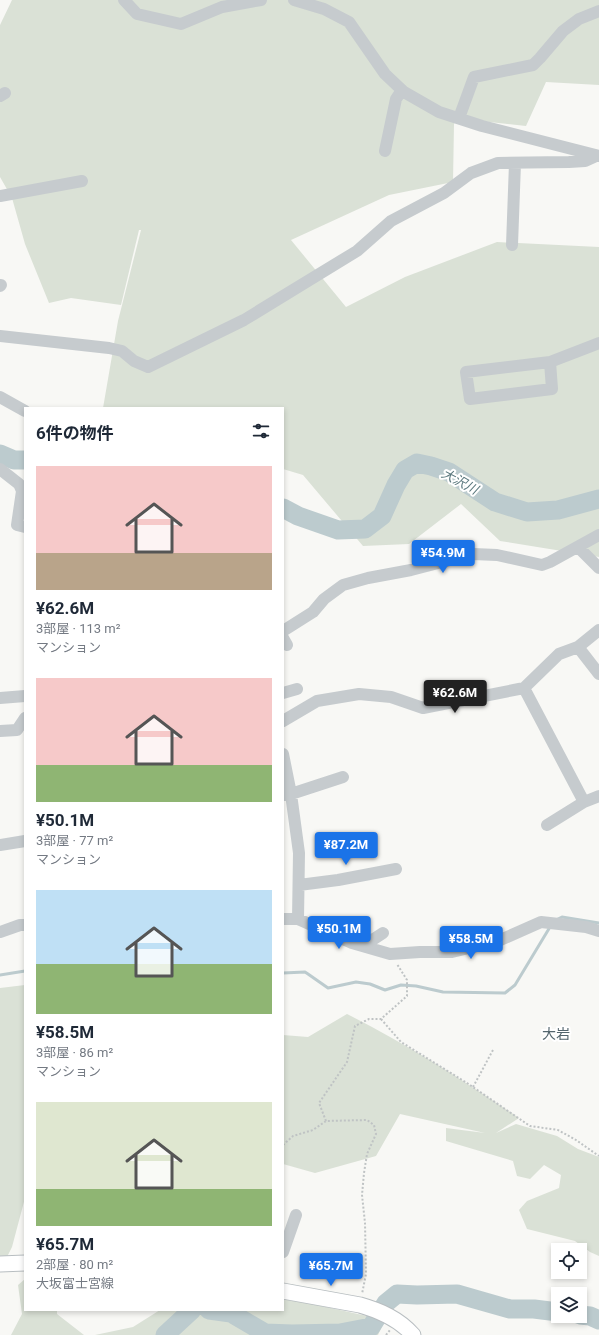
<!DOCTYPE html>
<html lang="ja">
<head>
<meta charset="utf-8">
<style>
  :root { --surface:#fff; --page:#f6f6f7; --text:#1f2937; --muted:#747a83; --accent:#1a73e8 }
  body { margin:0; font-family:Roboto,"Noto Sans JP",sans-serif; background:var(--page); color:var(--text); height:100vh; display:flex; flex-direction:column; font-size:15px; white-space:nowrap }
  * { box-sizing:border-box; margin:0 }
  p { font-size:13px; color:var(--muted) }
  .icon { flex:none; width:22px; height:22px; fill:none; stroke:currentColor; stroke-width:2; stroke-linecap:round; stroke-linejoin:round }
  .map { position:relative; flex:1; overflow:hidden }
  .drawer { position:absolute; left:24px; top:407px; width:260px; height:904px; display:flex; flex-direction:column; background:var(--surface); border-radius:0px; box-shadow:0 2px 6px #0003 }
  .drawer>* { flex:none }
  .tools { position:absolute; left:551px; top:1243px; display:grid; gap:8px }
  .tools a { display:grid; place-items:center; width:36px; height:36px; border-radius:0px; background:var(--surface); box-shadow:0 2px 6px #0003; font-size:20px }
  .price { position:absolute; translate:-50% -34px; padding:0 9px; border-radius:4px; background:var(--accent); color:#fff; font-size:13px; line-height:26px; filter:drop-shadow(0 1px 2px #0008) }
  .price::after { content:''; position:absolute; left:50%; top:24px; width:12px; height:9px; margin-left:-6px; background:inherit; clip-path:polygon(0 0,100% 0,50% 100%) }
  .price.current { background:#222; color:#fff }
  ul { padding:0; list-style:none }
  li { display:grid; align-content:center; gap:8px; height:212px; padding:0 12px }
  li span { display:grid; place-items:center; height:124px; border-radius:0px; color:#555 }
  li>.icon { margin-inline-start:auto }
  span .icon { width:72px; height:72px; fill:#fffc; stroke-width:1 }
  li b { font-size:17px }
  h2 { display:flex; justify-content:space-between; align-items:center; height:48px; padding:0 12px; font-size:17px }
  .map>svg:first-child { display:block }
  .green { fill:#dae1d6 }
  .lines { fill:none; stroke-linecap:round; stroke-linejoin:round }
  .stream { stroke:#bccbce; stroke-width:3 }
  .river { stroke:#bccbce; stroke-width:19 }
  .major-casing { stroke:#b8bec1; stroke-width:17 }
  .path { stroke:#bfc3c4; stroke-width:2; stroke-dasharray:2 2; stroke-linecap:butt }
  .minor { stroke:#c6cbce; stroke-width:12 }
  .major { stroke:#fff; stroke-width:15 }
  .labels { text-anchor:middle; stroke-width:4; stroke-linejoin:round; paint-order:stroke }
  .water-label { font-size:13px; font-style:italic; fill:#5b787e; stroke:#fff }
  .quarter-label { font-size:14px; fill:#53656d; stroke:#fff }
</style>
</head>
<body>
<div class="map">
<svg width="599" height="1335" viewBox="0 0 599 1335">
  <rect width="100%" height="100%" fill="#f8f8f5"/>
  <!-- green -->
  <path class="green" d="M12 0H599V85L546 82 526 126 462 119 474 87 454 124 453 182 389 195 291 240 346 307 405 277 497 242 599 247V557L500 541 461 504 409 544 363 546 303 475 283 469V408H103L118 321 141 230H139L121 305 71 298 49 303 25 244 12 198 0 177V25Z
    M25 985V1198L12 1247 7 1257H0V988Z
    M347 1014C407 1044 463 1080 519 1118L496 1133 516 1124 557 1136 578 1149 599 1157V1256L590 1252 575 1241 527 1229 519 1210 527 1201 559 1188 561 1175 544 1165 530 1179 517 1176 513 1161 446 1141V1128L485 1133 400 1114 376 1156 315 1173 283 1164V1035L308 1037Z
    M25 1279V1310H57V1314L84 1335H11L22 1314 18 1285Z
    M283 1299 308 1303 385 1320 378 1335H95L133 1327 160 1310H283Z"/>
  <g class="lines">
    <!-- stream -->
    <path class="stream" d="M556 920 562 917 599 923
      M283 973 305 972 308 974 328 988 356 982 370 984 385 990 401 985 416 986 443 992 505 993 515 985 550 927
      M0 975 25 971"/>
    <!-- river -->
    <path class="river" d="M0 454 14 460H25
      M283 508 298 516 338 530 365 529 382 516 396 485 405 470 417 463 431 466 449 472 495 502 527 512 558 510 599 499
      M209 1310 231 1313 265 1333 292 1334 340 1333 371 1327 386 1303 397 1294 417 1295 457 1294 510 1309H534L558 1312
      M580 1315 590 1316 599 1320
      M165 1335 192 1310"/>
    <!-- major casing -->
    <g class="major-casing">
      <path id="major" d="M0 1264 25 1263
        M283 1291 360 1305C381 1311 399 1319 413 1335"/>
    </g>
    <!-- path -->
    <path class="path" d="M381 1019 401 1042 467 1083 530 1126 558 1130 576 1140 599 1156
      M473 1087 493 1050
      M326 1121 319 1103 347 1062 355 1026 369 1019H381L407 996V980L397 964
      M283 1145 293 1136 313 1130 326 1121 367 1120 374 1125 376 1134 367 1154 364 1173 362 1195 365 1223 366 1274 362 1294
      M386 1335 390 1330"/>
    <!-- minor -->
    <path class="minor" d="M124 0 137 14 181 24 222 7 261 0
      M294 0 324 9 349 22 385 74 404 92 439 112 482 126 599 156
      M0 96 5 93
      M459 118 474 77 533 65 540 58 563 31 579 19 599 11
      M385 151 396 99 402 90
      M0 196 82 181
      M512 245 515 163
      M0 286 1 285
      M0 336 109 348 122 351 134 361 148 367 244 320 357 251 391 221 444 193 471 173 498 163 569 162 585 161 596 156
      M550 362 552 389 470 399 466 372 550 362 599 343
      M0 397 25 411
      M0 469 19 484 22 491 17 525 25 527
      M578 547 599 568
      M283 631 313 612 324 599 343 585 368 578 411 570 473 554 497 555 542 565 550 562 599 535
      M283 638 287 645
      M578 647 599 674
      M524 688 584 802 599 796
      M283 693 297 689
      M0 698 25 696
      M283 721 317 701 359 694 391 697 423 708 524 688 559 654 578 647 599 630
      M0 731 17 730 25 718
      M283 754 291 794 299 853 298 919
      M284 795 291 794 343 777
      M547 825 584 802
      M0 845 25 841
      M299 885 338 880 396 869
      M283 919H298L352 943 390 954 420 952H452L498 941 541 922 586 927 599 931
      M0 932 20 925H25
      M363 946 383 933
      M283 1252 296 1215"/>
    <!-- major -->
    <use href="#major" class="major"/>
  </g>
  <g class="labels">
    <!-- water labels -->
    <g class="water-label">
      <text transform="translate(460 481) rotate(28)" y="5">大沢川</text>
    </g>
    <!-- quarter labels -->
    <g class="quarter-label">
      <text x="556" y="1039">大岩</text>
    </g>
  </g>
</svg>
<div class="tools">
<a><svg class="icon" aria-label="locate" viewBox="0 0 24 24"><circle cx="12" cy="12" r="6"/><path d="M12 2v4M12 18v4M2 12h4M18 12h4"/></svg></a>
<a><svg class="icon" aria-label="layers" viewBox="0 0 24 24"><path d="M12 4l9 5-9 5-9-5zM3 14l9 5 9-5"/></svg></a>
</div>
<b class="price" style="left:443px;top:574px">¥54.9M</b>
<b class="price current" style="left:455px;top:714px">¥62.6M</b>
<b class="price" style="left:346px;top:866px">¥87.2M</b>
<b class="price" style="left:339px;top:950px">¥50.1M</b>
<b class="price" style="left:471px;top:960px">¥58.5M</b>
<b class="price" style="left:331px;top:1287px">¥65.7M</b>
<section class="drawer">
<h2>6件の物件<svg class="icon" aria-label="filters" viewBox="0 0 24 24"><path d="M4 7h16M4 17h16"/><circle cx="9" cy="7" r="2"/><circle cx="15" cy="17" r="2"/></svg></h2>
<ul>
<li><span style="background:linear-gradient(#f6c9c9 70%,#b9a48a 0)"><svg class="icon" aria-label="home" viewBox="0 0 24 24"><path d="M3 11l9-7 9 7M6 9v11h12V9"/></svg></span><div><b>¥62.6M</b><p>3部屋 · 113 m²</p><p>マンション</p></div></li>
<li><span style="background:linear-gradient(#f6c9c9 70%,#8fb573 0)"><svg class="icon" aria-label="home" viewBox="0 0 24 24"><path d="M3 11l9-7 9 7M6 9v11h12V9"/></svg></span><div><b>¥50.1M</b><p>3部屋 · 77 m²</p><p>マンション</p></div></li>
<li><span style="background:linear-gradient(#bfe0f5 60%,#8fb573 0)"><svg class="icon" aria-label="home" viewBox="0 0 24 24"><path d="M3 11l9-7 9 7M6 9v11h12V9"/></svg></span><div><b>¥58.5M</b><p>3部屋 · 86 m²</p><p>マンション</p></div></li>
<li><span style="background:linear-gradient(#dfe7d0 70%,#8fb573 0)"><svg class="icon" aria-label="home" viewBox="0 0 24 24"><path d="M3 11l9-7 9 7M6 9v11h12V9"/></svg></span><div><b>¥65.7M</b><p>2部屋 · 80 m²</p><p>大坂富士宮線</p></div></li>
</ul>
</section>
</div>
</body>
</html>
